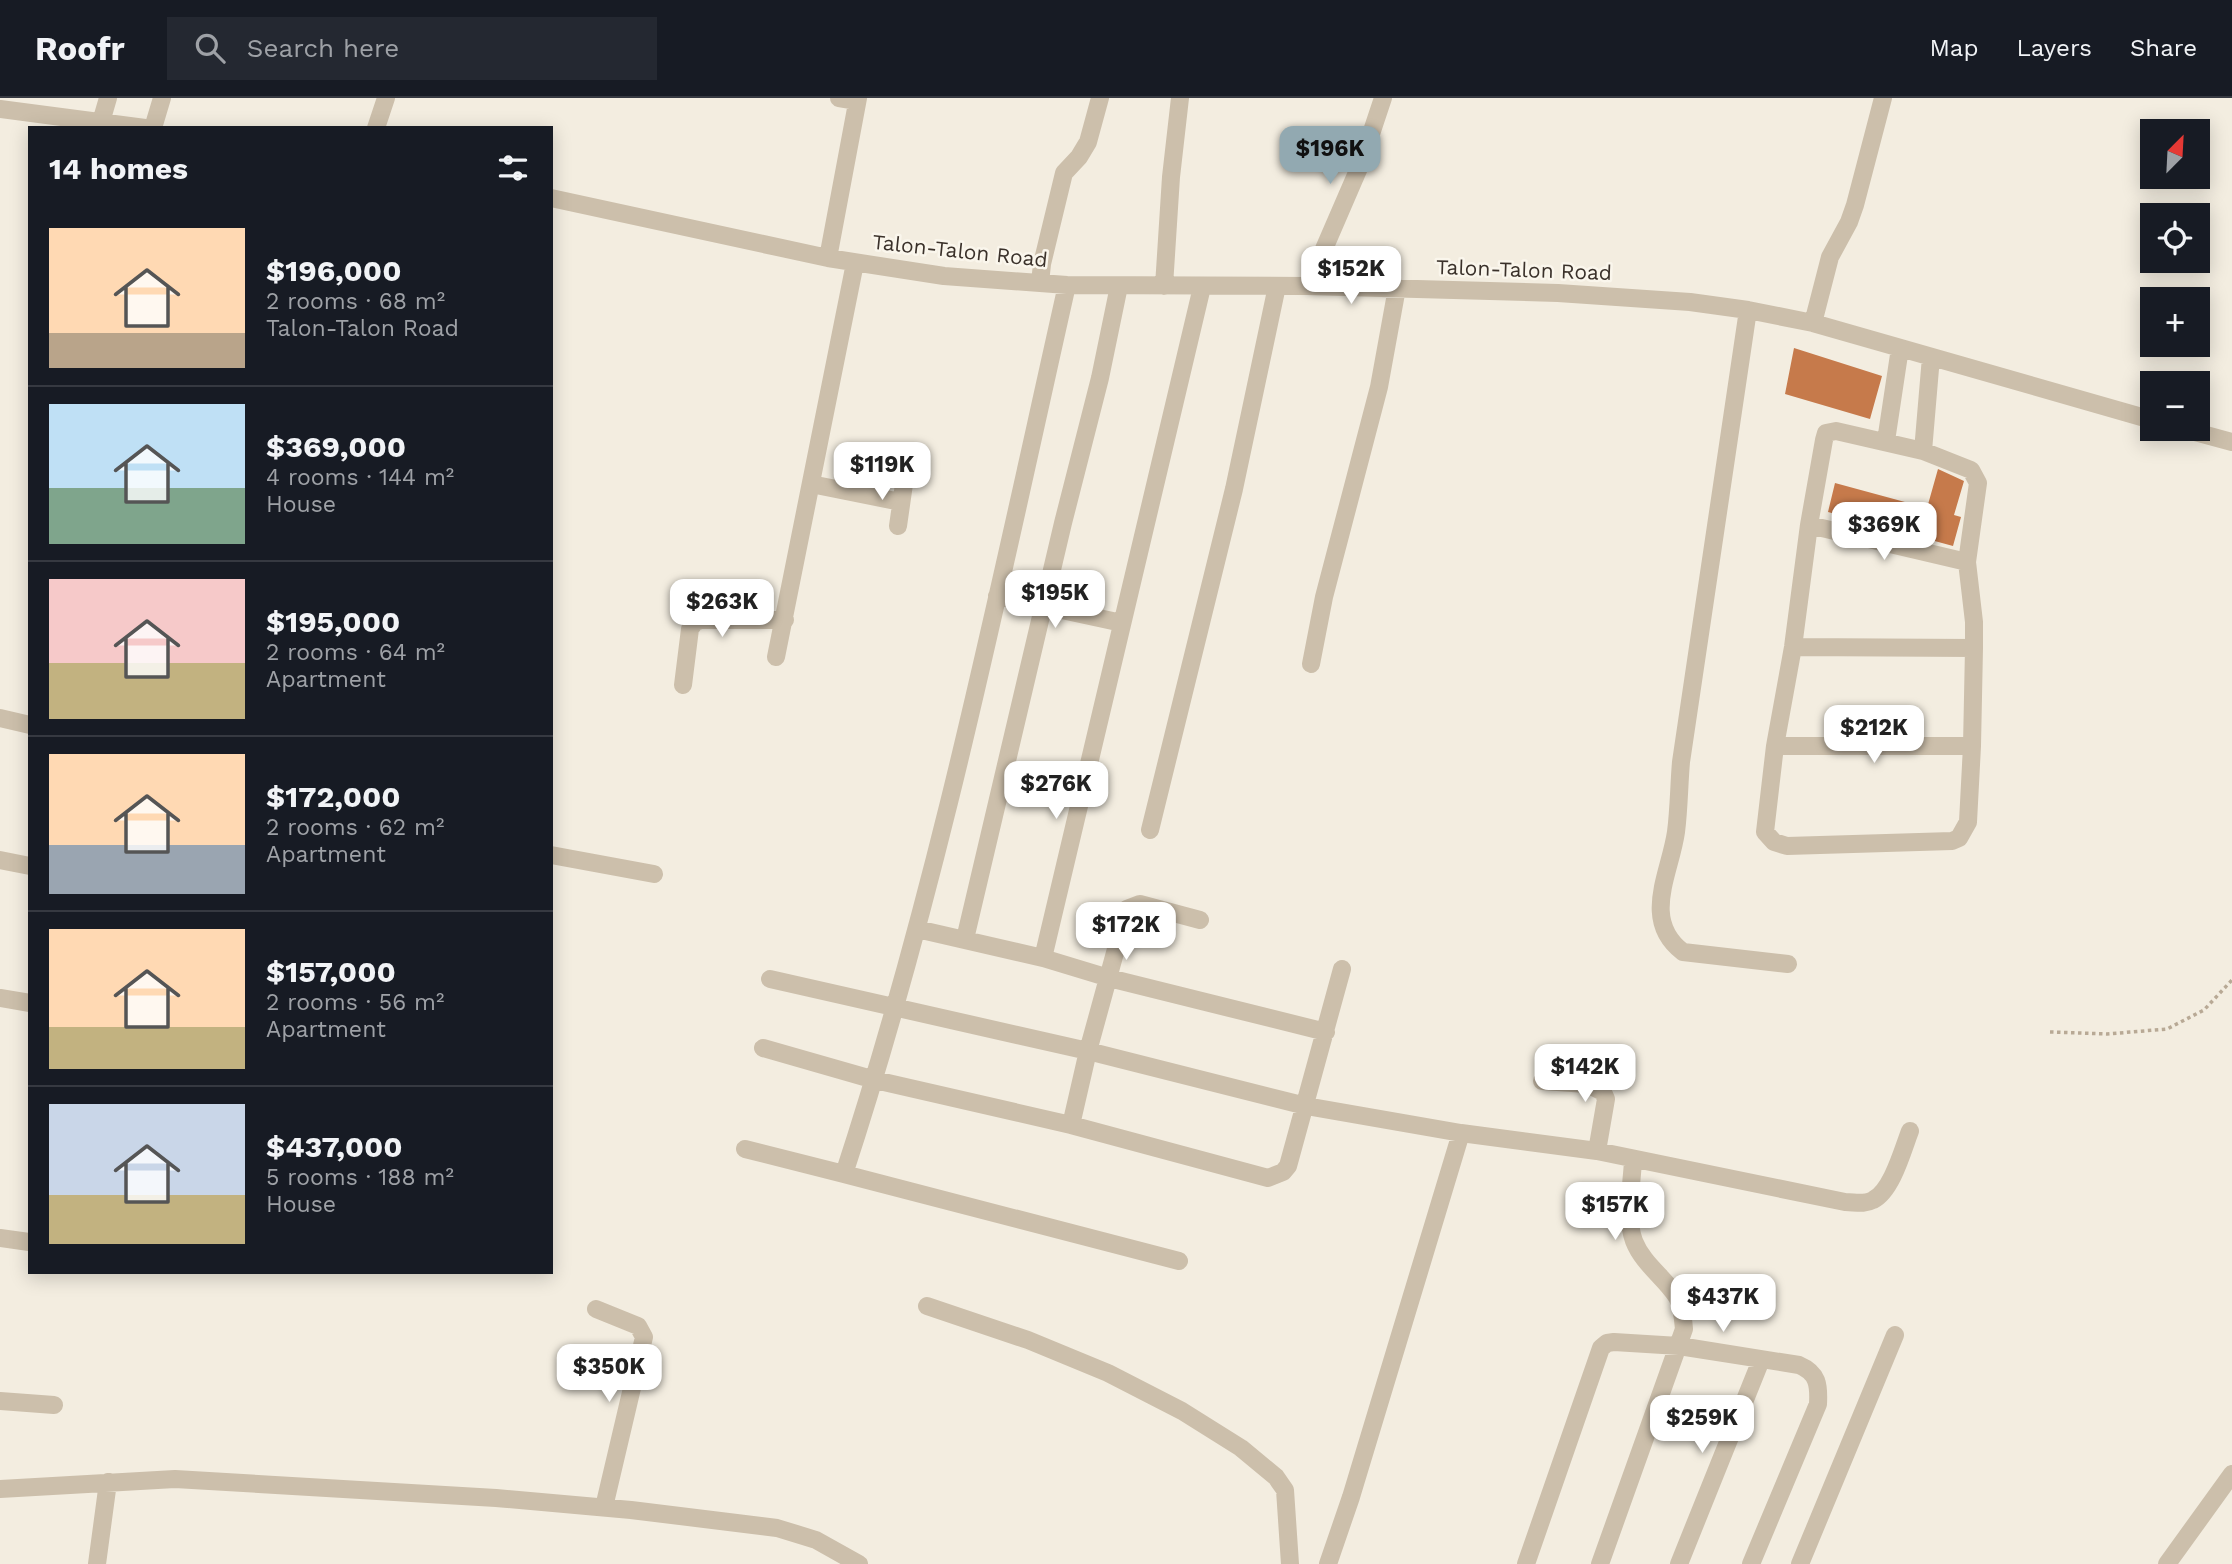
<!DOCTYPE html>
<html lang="en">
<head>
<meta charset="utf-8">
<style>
  :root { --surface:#171b24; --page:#242831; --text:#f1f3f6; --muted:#9ea1a6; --line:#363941; --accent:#92a9b1 }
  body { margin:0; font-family:"Work Sans",sans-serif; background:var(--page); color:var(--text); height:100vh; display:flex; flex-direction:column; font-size:26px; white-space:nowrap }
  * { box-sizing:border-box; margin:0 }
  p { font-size:23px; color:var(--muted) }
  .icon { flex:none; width:38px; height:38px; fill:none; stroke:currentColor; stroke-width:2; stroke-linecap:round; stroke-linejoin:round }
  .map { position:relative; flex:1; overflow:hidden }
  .drawer { position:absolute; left:28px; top:28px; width:525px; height:1148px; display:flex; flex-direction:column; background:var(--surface); border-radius:0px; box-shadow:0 4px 18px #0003 }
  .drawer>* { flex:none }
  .needle { width:46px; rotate:24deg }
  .controls { position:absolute; left:2140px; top:21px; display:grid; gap:14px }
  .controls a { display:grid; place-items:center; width:70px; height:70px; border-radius:0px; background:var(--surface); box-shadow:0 4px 18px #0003; font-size:35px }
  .price { position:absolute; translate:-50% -60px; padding:0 16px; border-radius:14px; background:#fff; color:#222; font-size:23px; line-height:46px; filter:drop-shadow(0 2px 4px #0008) }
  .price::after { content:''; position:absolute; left:50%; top:42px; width:21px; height:16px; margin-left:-10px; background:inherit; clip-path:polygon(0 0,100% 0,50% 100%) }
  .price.selected { background:var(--accent); color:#111 }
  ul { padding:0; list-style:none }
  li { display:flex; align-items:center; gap:21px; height:175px; padding:0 21px }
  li+li { border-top:2px solid var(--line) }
  li span { display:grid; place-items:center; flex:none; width:196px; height:140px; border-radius:0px; color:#555 }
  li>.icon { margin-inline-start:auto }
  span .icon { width:84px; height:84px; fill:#fffc; stroke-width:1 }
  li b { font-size:30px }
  h2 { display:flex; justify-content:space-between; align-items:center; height:84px; padding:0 21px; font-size:30px }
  header { display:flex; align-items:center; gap:42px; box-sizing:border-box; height:98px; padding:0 35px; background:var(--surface); border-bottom:2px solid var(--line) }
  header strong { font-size:33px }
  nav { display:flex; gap:38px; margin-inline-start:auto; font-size:24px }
  .search { width:490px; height:63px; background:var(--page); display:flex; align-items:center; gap:18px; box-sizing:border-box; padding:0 24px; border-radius:0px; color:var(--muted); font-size:26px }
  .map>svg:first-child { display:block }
  .building { fill:#c67a4b }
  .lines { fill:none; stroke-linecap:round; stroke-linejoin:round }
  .path { stroke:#b8a995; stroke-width:3.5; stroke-dasharray:3.5 3.5; stroke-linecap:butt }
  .minor { stroke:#ccbfab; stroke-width:18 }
  .labels { text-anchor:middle; stroke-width:5; stroke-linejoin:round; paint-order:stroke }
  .street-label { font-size:21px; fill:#3a312a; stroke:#faf6ec }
</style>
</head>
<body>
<header>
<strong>Roofr</strong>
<div class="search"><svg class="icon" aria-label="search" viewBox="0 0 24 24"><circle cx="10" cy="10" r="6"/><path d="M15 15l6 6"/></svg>Search here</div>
<nav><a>Map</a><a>Layers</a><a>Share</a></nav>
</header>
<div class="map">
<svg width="2232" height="1466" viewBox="0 0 2232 1466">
  <rect width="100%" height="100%" fill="#f3ede0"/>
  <!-- building -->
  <path class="building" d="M1794 250 1882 278 1870 321 1785 296Z
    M1938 371 1964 383 1954 417 1961 419 1953 448 1828 414 1835 385 1927 410Z"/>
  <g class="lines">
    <!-- path -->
    <path class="path" d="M2050 934 2107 936 2167 931 2204 912 2232 882"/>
    <!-- minor -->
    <path class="minor" d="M839 0 857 3
      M0 11 145 30
      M101 24 108 0
      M153 30 162 0
      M376 30 386 0
      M551 100 828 160 944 178 1067 187 1308 188 1558 195 1690 204 1748 212 1813 225 2152 322
      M828 160 858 0
      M1040 185 1042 166 1064 75 1079 59 1088 44 1100 0
      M1067 187C1000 485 939 786 844 1076L1179 1163
      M1164 188 1171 79 1180 0
      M1308 188 1362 63 1383 0
      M1748 212 1681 664C1679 687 1679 711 1676 734 1670 776 1641 822 1683 854L1788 866
      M1813 225 1830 159 1849 124 1855 107 1883 0
      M2184 331 2232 344
      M1836 333 1923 353 1971 372 1978 385 1967 464 1974 524V550L1972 648 1968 724 1959 740 1952 743 1787 748 1774 744 1765 734 1775 648 1793 549 1809 427 1824 342 1826 335Z
      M1886 343 1900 250
      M1923 353 1931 259
      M811 386 901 404
      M1809 427 1967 464
      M898 428 904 386
      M997 498 1122 525
      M1793 549 1974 550
      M776 559 855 165
      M1311 566 1324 499 1379 289 1397 190
      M683 587 690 531 695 524 701 522H785
      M0 620 30 627
      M1775 648H1972
      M1150 732 1234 391 1277 188
      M551 757 654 776
      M0 762 30 768
      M917 831 1043 860 1109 880 1326 934
      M965 841 1063 425 1100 280 1119 188
      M1043 860 1202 189
      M770 881 1088 953 1306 1008 1461 1035 1597 1053 1845 1104C1855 1104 1864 1107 1873 1102 1892 1093 1903 1051 1910 1033
      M0 900 30 905
      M763 950 875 982 1071 1027 1268 1080 1283 1074 1288 1068 1342 871
      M1542 983 1587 986 1603 994 1606 1001 1597 1053
      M1071 1027 1088 953 1127 811 1140 806 1200 822
      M745 1051 844 1076
      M0 1140 29 1144
      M927 1208 1028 1242 1108 1275 1182 1313 1241 1350 1276 1379 1285 1392 1290 1466
      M596 1211 638 1228 644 1239 604 1409
      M0 1303 54 1307
      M0 1391 175 1381 496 1400 631 1412 777 1430 816 1442 859 1466
      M97 1466 108 1384
      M1328 1466 1351 1399 1461 1035
      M1526 1466 1601 1250 1607 1245 1614 1244 1679 1248 1799 1267C1818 1275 1819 1287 1818 1306L1751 1466
      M1600 1466 1684 1231C1683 1220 1682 1208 1677 1199 1664 1179 1643 1166 1634 1143 1625 1119 1632 1087 1633 1062
      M1679 1466 1761 1262
      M1800 1466 1895 1237
      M2167 1466 2232 1376"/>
  </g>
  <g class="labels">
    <!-- street labels -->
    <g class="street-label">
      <text transform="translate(960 153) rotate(6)" y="7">Talon-Talon Road</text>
      <text transform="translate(1524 172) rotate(2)" y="7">Talon-Talon Road</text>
    </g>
  </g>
</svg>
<div class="controls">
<a><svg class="needle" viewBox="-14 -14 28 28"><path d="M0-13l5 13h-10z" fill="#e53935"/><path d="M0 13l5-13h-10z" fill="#9ea1a6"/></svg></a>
<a><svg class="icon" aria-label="locate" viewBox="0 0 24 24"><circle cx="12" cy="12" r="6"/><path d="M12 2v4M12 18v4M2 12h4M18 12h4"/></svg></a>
<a>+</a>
<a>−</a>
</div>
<b class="price selected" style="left:1330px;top:88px">$196K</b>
<b class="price" style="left:1351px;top:208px">$152K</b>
<b class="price" style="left:882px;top:404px">$119K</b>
<b class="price" style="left:1884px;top:464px">$369K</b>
<b class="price" style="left:1055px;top:532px">$195K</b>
<b class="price" style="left:722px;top:541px">$263K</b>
<b class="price" style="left:1874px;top:667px">$212K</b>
<b class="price" style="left:1056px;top:723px">$276K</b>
<b class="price" style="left:1126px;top:864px">$172K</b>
<b class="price" style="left:1585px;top:1006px">$142K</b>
<b class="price" style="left:1615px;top:1144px">$157K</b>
<b class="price" style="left:1723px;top:1236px">$437K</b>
<b class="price" style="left:609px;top:1306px">$350K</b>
<b class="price" style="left:1702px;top:1357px">$259K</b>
<section class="drawer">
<h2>14 homes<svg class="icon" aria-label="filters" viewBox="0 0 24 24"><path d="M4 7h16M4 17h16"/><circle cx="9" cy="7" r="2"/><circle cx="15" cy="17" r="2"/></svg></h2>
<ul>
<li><span style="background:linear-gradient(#ffd9b3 75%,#b9a48a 0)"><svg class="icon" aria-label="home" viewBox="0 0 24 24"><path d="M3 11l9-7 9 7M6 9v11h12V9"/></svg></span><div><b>$196,000</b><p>2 rooms · 68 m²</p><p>Talon-Talon Road</p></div></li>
<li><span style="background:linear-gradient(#bfe0f5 60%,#7fa58c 0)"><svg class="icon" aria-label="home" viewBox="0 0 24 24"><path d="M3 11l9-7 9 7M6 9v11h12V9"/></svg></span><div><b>$369,000</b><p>4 rooms · 144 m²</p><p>House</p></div></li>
<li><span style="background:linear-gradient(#f6c9c9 60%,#c2b280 0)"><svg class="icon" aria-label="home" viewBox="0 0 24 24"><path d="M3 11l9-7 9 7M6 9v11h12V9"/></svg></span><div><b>$195,000</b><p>2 rooms · 64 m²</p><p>Apartment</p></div></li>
<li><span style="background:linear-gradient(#ffd9b3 65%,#9aa5b1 0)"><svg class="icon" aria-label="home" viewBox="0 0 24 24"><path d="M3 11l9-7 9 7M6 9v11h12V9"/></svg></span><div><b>$172,000</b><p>2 rooms · 62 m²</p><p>Apartment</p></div></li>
<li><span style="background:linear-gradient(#ffd9b3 70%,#c2b280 0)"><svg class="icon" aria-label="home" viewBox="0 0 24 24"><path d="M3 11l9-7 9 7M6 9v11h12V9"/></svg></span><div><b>$157,000</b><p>2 rooms · 56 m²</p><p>Apartment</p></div></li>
<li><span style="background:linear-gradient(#c9d6e8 65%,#c2b280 0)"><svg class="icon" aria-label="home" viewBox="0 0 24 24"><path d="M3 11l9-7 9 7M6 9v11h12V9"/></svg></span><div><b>$437,000</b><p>5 rooms · 188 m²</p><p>House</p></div></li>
</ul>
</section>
</div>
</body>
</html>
